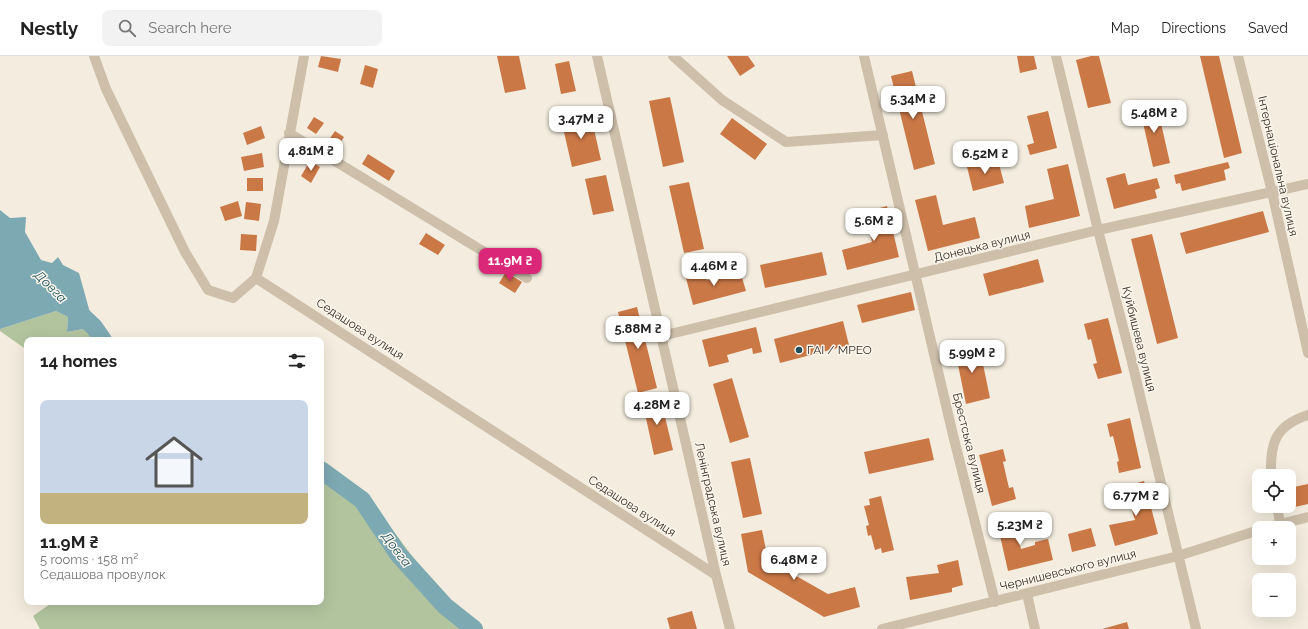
<!DOCTYPE html>
<html lang="en">
<head>
<meta charset="utf-8">
<style>
  :root { --surface:#fff; --page:#f2f2f2; --text:#222; --muted:#767676; --line:#e0e0e0; --accent:#db2777 }
  body { margin:0; font-family:Raleway,sans-serif; background:var(--page); color:var(--text); height:100vh; display:flex; flex-direction:column; font-size:15px; white-space:nowrap }
  * { box-sizing:border-box; margin:0 }
  p { font-size:13px; color:var(--muted) }
  .icon { flex:none; width:22px; height:22px; fill:none; stroke:currentColor; stroke-width:2; stroke-linecap:round; stroke-linejoin:round }
  .map { position:relative; flex:1; overflow:hidden }
  .panel { position:absolute; left:24px; top:281px; width:300px; height:268px; display:flex; flex-direction:column; background:var(--surface); border-radius:8px; box-shadow:0 4px 16px #0002 }
  .panel>* { flex:none }
  .controls { position:absolute; left:1252px; top:413px; display:grid; gap:8px }
  .controls a { display:grid; place-items:center; width:44px; height:44px; border-radius:8px; background:var(--surface); box-shadow:0 4px 16px #0002; font-size:20px }
  .price { position:absolute; translate:-50% -34px; padding:0 9px; border-radius:8px; background:#fff; color:#222; font-size:13px; line-height:26px; filter:drop-shadow(0 1px 2px #0008) }
  .price::after { content:''; position:absolute; left:50%; top:24px; width:12px; height:9px; margin-left:-6px; background:inherit; clip-path:polygon(0 0,100% 0,50% 100%) }
  .price.on { background:var(--accent); color:#fff }
  ul { padding:0; list-style:none }
  li { display:grid; align-content:center; gap:8px; height:212px; padding:0 16px }
  li span { display:grid; place-items:center; height:124px; border-radius:8px; color:#555 }
  li>.icon { margin-inline-start:auto }
  span .icon { width:72px; height:72px; fill:#fffc; stroke-width:1 }
  li b { font-size:17px }
  h2 { display:flex; justify-content:space-between; align-items:center; height:48px; padding:0 16px; font-size:17px }
  header { display:flex; align-items:center; gap:24px; box-sizing:border-box; height:56px; padding:0 20px; background:var(--surface); border-bottom:1px solid var(--line) }
  header strong { font-size:19px }
  nav { display:flex; gap:22px; margin-inline-start:auto; font-size:14px }
  .search { width:280px; height:36px; background:var(--page); display:flex; align-items:center; gap:10px; box-sizing:border-box; padding:0 14px; border-radius:8px; color:var(--muted); font-size:15px }
  .map>svg:first-child { display:block }
  .green { fill:#b2c49e }
  .water { fill:#7da9b3 }
  .lines { fill:none; stroke-linecap:round; stroke-linejoin:round }
  .river { stroke:#7da9b3; stroke-width:18 }
  .building { fill:#cb7847 }
  .minor { stroke:#cdbfaa; stroke-width:10 }
  .poi-dot { fill:#1d515e; stroke:#fbf6ec; stroke-width:1.5 }
  .labels { text-anchor:middle; stroke-width:3; stroke-linejoin:round; paint-order:stroke }
  .street-label { font-size:12px; fill:#3a312a; stroke:#fbf6ec }
  .poi-label { font-size:12px; fill:#3a312a; stroke:#fbf6ec; text-anchor:start }
  .water-label { font-size:13px; font-style:italic; fill:#1d515e; stroke:#fbf6ec }
</style>
</head>
<body>
<header>
<strong>Nestly</strong>
<div class="search"><svg class="icon" aria-label="search" viewBox="0 0 24 24"><circle cx="10" cy="10" r="6"/><path d="M15 15l6 6"/></svg>Search here</div>
<nav><a>Map</a><a>Directions</a><a>Saved</a></nav>
</header>
<div class="map">
<svg width="1308" height="573" viewBox="0 0 1308 573">
  <rect width="100%" height="100%" fill="#f4eddf"/>
  <!-- green -->
  <path class="green" d="M56 255 68 261 67 276 94 271 104 284H27V294L0 275V273Z
    M321 403 391 472 419 509 445 550 480 573H40L33 560 53 546H321Z"/>
  <!-- water -->
  <path class="water" d="M0 154 10 162 26 161 25 176 41 204 52 207 58 201 63 209 79 217 94 271 67 276 68 261 56 255 0 273Z"/>
  <g class="lines">
    <!-- river -->
    <path class="river" d="M77 255 94 271 103 284
      M321 414 362 444 398 498 445 550 474 573"/>
  </g>
  <!-- building -->
  <path class="building" d="M321 0 341 3 338 16 318 11Z
    M497 0H519L526 33 505 37Z
    M727 0H748L755 10 740 20Z
    M1017 0H1034L1037 13 1020 17Z
    M1091 0H1099L1111 47 1088 52 1076 4Z
    M1200 0H1219L1242 97 1224 102Z
    M569 5 576 35 561 38 555 8Z
    M365 9 378 13 373 32 360 28Z
    M912 15 935 108 914 114 891 20Z
    M670 41 684 106 663 111 649 45Z
    M1156 45 1170 107 1153 111 1139 49Z
    M1048 55 1057 92 1030 99 1027 89 1034 87 1027 60Z
    M590 56 601 104 572 111 561 63Z
    M314 61 324 67 316 78 307 72Z
    M732 62 767 88 755 104 720 78Z
    M261 70 265 82 247 89 243 77Z
    M335 75 344 81 336 94 326 88Z
    M262 97 264 111 244 115 241 101Z
    M368 98 395 115 389 125 362 108Z
    M998 104 1004 127 973 135 967 111Z
    M310 105 320 111 311 127 301 120Z
    M1228 106 1230 112 1224 114 1226 124 1182 135 1180 127 1176 128 1174 119Z
    M1068 108 1080 160 1029 172 1025 150 1054 143 1047 113Z
    M1125 117 1128 129 1157 122 1160 132 1155 134 1157 142 1114 153 1106 122Z
    M606 119 614 155 593 159 585 123Z
    M247 122H263V135H247Z
    M689 126 704 193 684 197 669 130Z
    M936 139 943 169 975 161 980 182 928 195 915 144Z
    M238 145 242 160 225 165 220 151Z
    M246 146 261 148 259 165 244 163Z
    M887 150 899 201 847 214 842 194 872 186 865 156Z
    M1263 155 1269 176 1186 198 1180 177Z
    M426 177 445 189 438 199 419 188Z
    M241 178 257 179 256 195 240 194Z
    M1152 178 1178 282 1157 288 1131 183Z
    M822 196 827 219 765 232 760 209Z
    M1038 203 1044 226 989 240 983 218Z
    M740 215 746 235 693 249 686 222 705 217 707 224Z
    M506 216 522 226 515 237 499 227Z
    M911 236 915 254 862 267 857 249Z
    M637 251 657 332 638 337 618 256Z
    M1108 262 1122 317 1098 323 1093 308 1097 307 1091 283 1088 284 1084 268Z
    M843 265 849 289 780 307 774 283Z
    M756 271 762 296 753 298 752 292 727 299 729 306 709 311 702 284Z
    M979 289 990 342 966 348 955 294Z
    M732 322 749 381 730 387 713 328Z
    M660 340 673 394 654 399 642 344Z
    M1130 362 1141 412 1119 417 1117 406 1119 405 1113 380 1110 381 1107 368Z
    M929 382 934 404 869 418 864 396Z
    M1003 393 1006 405 1003 406 1009 432 1013 431 1016 443 992 450 979 399Z
    M750 402 762 458 743 462 731 406Z
    M1144 425 1158 478 1115 490 1109 469 1135 464 1124 431Z
    M1308 428V448L1282 454 1281 450H1289V432Z
    M881 440 894 494 882 497 881 492 875 494 871 479 868 480 866 470 869 469 864 450 870 449 869 443Z
    M1017 457 1020 470 1016 471 1021 493 1035 489V486L1048 483 1053 504 1008 515 996 462Z
    M1091 472 1096 490 1072 496 1068 478Z
    M762 474 768 504 828 538 855 531 860 551 824 561 748 516 741 478Z
    M958 504 963 529 952 532V536L910 544 906 521 939 517 937 509Z
    M692 555 697 573H670L667 562Z
    M1127 566 1129 573H1102Z"/>
  <g class="lines">
    <!-- minor -->
    <path class="minor" d="M94 0 106 33 185 196 208 234 233 242 256 222 716 519
      M597 0 716 519 730 573
      M673 0 722 44 786 86 883 79
      M864 0 953 379 995 546
      M1056 0 1098 174 1131 302 1196 573
      M1238 0 1272 136 1308 297
      M289 77 527 222
      M256 222 274 165 304 0
      M662 280 1098 174 1308 128
      M1271 420C1270 388 1274 370 1308 359
      M1277 450 1280 467
      M1265 472 1308 461
      M1027 538 1035 573
      M882 573 1178 500 1259 474"/>
  </g>
  <!-- markers -->
  <circle class="poi-dot" cx="799" cy="294" r="4"/>
  <g class="labels">
    <!-- street labels -->
    <g class="street-label">
      <text transform="translate(1278 110) rotate(77)" y="4">Інтернаціональна вулиця</text>
      <text transform="translate(982 190) rotate(-14)" y="4">Донецька вулиця</text>
      <text transform="translate(360 273) rotate(33)" y="4">Седашова вулиця</text>
      <text transform="translate(1139 283) rotate(76)" y="4">Куйбишева вулиця</text>
      <text transform="translate(969 387) rotate(76)" y="4">Брестська вулиця</text>
      <text transform="translate(713 448) rotate(77)" y="4">Ленінградська вулиця</text>
      <text transform="translate(632 450) rotate(33)" y="4">Седашова вулиця</text>
      <text transform="translate(1068 514) rotate(-14)" y="4">Чернишевського вулиця</text>
    </g>
    <!-- poi labels -->
    <g class="poi-label">
      <text x="807" y="298">ГАІ / МРЕО</text>
    </g>
    <!-- water labels -->
    <g class="water-label">
      <text transform="translate(51 230) rotate(45)" y="5">Довга</text>
      <text transform="translate(397 493) rotate(53)" y="5">Довга</text>
    </g>
  </g>
</svg>
<div class="controls">
<a><svg class="icon" aria-label="locate" viewBox="0 0 24 24"><circle cx="12" cy="12" r="6"/><path d="M12 2v4M12 18v4M2 12h4M18 12h4"/></svg></a>
<a>+</a>
<a>−</a>
</div>
<b class="price" style="left:913px;top:64px">5.34M ₴</b>
<b class="price" style="left:1154px;top:78px">5.48M ₴</b>
<b class="price" style="left:581px;top:84px">3.47M ₴</b>
<b class="price" style="left:311px;top:116px">4.81M ₴</b>
<b class="price" style="left:985px;top:119px">6.52M ₴</b>
<b class="price" style="left:874px;top:186px">5.6M ₴</b>
<b class="price on" style="left:510px;top:226px">11.9M ₴</b>
<b class="price" style="left:714px;top:231px">4.46M ₴</b>
<b class="price" style="left:638px;top:294px">5.88M ₴</b>
<b class="price" style="left:972px;top:318px">5.99M ₴</b>
<b class="price" style="left:657px;top:370px">4.28M ₴</b>
<b class="price" style="left:1136px;top:461px">6.77M ₴</b>
<b class="price" style="left:1020px;top:490px">5.23M ₴</b>
<b class="price" style="left:794px;top:525px">6.48M ₴</b>
<section class="panel">
<h2>14 homes<svg class="icon" aria-label="filters" viewBox="0 0 24 24"><path d="M4 7h16M4 17h16"/><circle cx="9" cy="7" r="2"/><circle cx="15" cy="17" r="2"/></svg></h2>
<ul>
<li><span style="background:linear-gradient(#c9d6e8 75%,#c2b280 0)"><svg class="icon" aria-label="home" viewBox="0 0 24 24"><path d="M3 11l9-7 9 7M6 9v11h12V9"/></svg></span><div><b>11.9M ₴</b><p>5 rooms · 158 m²</p><p>Седашова провулок</p></div></li>
</ul>
</section>
</div>
</body>
</html>
